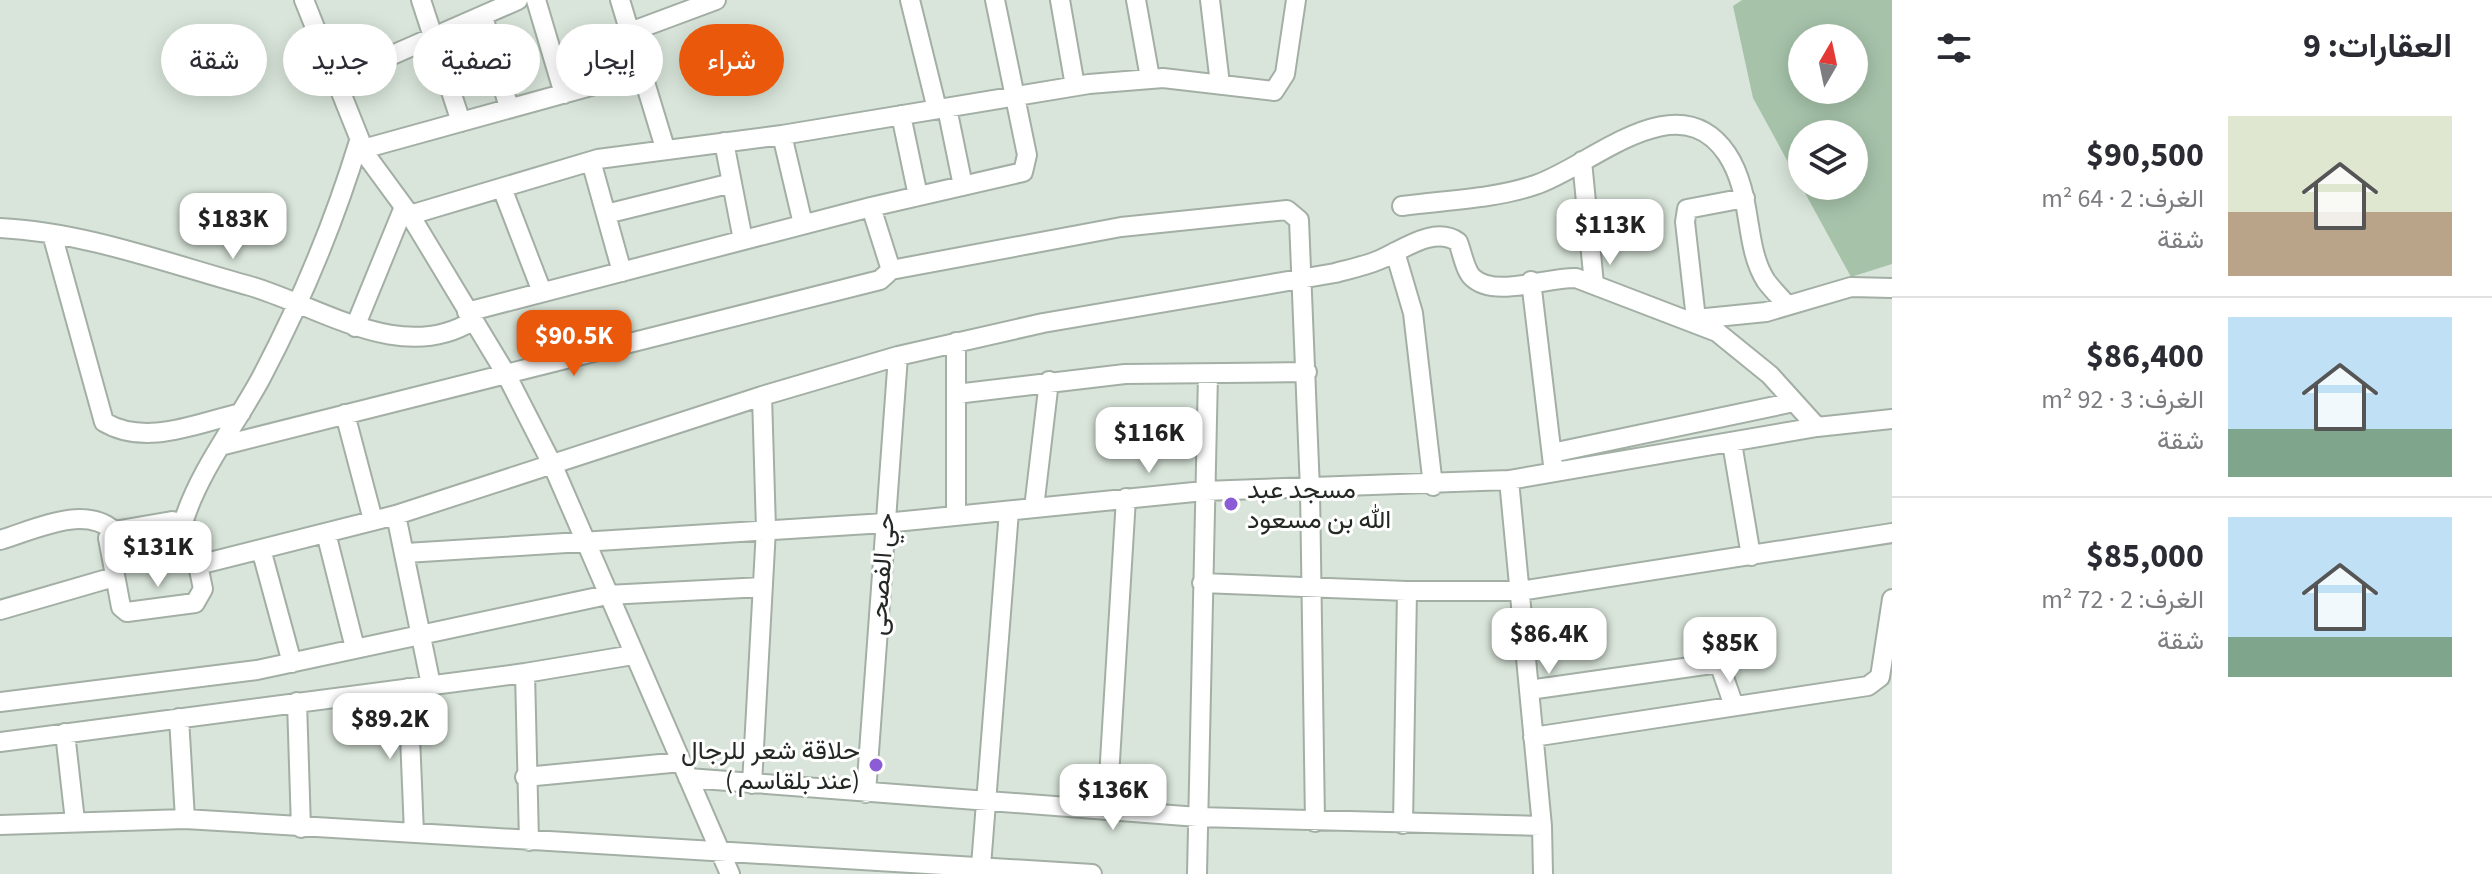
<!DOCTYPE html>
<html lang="ar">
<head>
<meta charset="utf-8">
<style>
  :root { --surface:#fff; --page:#f2f2f3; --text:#2b2b33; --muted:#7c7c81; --line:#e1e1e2; --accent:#ea580c }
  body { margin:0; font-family:"Source Sans 3",Vazirmatn,sans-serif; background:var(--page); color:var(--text); direction:rtl; height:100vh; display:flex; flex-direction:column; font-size:30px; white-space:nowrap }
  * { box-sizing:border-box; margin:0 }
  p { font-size:26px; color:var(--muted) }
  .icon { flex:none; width:44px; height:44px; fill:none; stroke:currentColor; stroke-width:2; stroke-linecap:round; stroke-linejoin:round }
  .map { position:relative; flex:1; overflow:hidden; direction:ltr }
  .details { display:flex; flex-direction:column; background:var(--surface); width:600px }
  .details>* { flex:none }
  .banner { position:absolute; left:24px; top:24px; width:760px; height:72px; direction:rtl; display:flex; gap:16px }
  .needle { width:52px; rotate:9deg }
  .controls { position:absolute; left:1788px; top:24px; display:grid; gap:16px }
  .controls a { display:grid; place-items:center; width:80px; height:80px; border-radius:50%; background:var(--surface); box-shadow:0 4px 20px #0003; font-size:40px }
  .price { position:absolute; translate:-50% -68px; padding:0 18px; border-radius:16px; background:#fff; color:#222; font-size:26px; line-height:52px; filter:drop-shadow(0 2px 4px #0008) }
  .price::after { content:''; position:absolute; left:50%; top:48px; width:24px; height:18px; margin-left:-12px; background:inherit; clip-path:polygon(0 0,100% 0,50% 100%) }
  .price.current { background:var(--accent); color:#fff }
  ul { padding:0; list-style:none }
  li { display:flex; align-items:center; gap:24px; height:200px; padding:0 40px }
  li+li { border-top:2px solid var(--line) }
  li span { display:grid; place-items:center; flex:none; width:224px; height:160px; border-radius:0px; color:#555 }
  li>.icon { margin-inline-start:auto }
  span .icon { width:96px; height:96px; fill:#fffc; stroke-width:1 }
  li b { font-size:34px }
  h2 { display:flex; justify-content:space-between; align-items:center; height:96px; padding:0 40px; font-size:34px }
  .tag { padding:0 28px; border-radius:36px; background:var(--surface); box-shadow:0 4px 20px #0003; font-size:28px; line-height:72px }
  .tag.current { background:var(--accent); color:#fff }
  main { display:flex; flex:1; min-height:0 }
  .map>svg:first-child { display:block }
  .green { fill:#a6c3aa; fill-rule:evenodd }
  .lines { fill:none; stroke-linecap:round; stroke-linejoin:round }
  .minor-casing { stroke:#a3afa5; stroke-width:22 }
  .minor { stroke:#fff; stroke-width:18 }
  .poi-dot { fill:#8c5cd6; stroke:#fff; stroke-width:3 }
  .labels { text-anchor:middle; stroke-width:6; stroke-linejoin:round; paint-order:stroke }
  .poi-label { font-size:26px; fill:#242824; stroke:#fff; text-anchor:start }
  .street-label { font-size:26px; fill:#242824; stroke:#fff }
</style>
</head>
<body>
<main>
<section class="details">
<h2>العقارات: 9<svg class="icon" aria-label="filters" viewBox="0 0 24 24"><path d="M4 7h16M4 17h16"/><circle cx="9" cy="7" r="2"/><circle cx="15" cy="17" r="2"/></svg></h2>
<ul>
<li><span style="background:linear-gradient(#dfe7d0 60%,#b9a48a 0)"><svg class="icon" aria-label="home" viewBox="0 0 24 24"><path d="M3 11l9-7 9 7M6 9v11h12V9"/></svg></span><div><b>$90,500</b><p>الغرف: 2 · 64 m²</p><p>شقة</p></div></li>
<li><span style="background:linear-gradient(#bfe0f5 70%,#7fa58c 0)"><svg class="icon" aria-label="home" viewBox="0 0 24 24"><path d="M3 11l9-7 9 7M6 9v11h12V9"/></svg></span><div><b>$86,400</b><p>الغرف: 3 · 92 m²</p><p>شقة</p></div></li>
<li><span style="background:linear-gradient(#bfe0f5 75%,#7fa58c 0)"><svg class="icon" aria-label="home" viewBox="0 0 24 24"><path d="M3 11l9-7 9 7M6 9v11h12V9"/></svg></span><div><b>$85,000</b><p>الغرف: 2 · 72 m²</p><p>شقة</p></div></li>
</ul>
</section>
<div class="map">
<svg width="1892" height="874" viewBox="0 0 1892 874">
  <rect width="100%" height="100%" fill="#d9e5da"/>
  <!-- green -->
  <path class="green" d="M1742 0H1892V264L1851 277 1753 98 1733 6ZM1802 38H1854V90H1802ZM1802 134H1854V186H1802Z"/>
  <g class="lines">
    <!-- minor casing -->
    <g class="minor-casing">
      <path id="minor" d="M304 0 366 155 410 215 506 374 553 466 730 874
        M421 0 461 122
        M536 0 564 94
        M620 0 665 148
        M910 0 937 109
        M1060 0 1075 86
        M1136 0 1150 78
        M1210 0 1220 84
        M483 16 509 108
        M630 32 716 0
        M335 80 518 0
        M947 108 963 186
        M901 115 918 196
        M782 135 803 224
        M724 142 743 240
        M363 149 642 72
        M591 161 622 272
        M1582 161 1594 284
        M502 188 542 292
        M1402 206C1446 200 1494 199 1535 185 1589 168 1677 80 1727 154 1754 195 1743 245 1766 281 1772 289 1780 297 1786 304
        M871 207 891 270
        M606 214 732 183
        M410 215 598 159 782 135 1089 84 1163 78 1274 91 1285 74 1296 0
        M0 228C85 232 169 264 250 286 319 306 402 365 472 321
        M52 234 104 422C146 447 197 423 241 413
        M1395 252 1413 313 1433 486
        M1531 281 1553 465
        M467 312 871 207 1023 172 1027 155 995 0
        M1696 319 1766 312 1851 287 1892 288
        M1696 319 1685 222 1687 209 1745 198
        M355 327 404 207
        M956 342V516
        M956 394 1125 374 1307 372
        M345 414 373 520
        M1732 443 1751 556
        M224 445 880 280 891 270 1121 227 1287 210 1299 220 1310 490 1315 822
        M1552 453 1794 402
        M1509 480 1542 826 1543 874
        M1034 508 1049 381
        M396 515 431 685
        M172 521 183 523 191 531 203 589 195 603 127 612 121 607 108 538 114 531Z
        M183 523C199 471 235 426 261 378 301 302 334 223 359 141
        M326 533 355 648
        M0 540C34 530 84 504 114 531
        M261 549 292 663
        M406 553 885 523 1204 491 1509 480 1817 427 1892 419
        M198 565 396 515 762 396 898 356 1043 323 1335 273C1350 269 1365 266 1379 260 1401 251 1434 225 1458 242 1462 252 1465 270 1472 277 1494 299 1546 277 1576 278L1717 332 1770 375 1817 427
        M1202 583 1407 591H1520L1892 533
        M0 610 114 577
        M525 673 529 841
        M408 688 414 833
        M1529 690 1719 663 1734 706
        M0 702 257 670 607 595 763 587
        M297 702 301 828
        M179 718 185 819
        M65 733 75 821
        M1533 737 1868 686 1880 677 1892 599
        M0 742 525 673 633 655
        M525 777 681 762
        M688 778 1198 817 1542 826
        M752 784 766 529 762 396
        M866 793 898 356
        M1107 810 1126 498
        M1403 824 1407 591
        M0 825 185 819 1092 874
        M981 866 1009 511
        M1197 874 1208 374"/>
    </g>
    <!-- minor -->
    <use href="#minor" class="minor"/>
  </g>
  <!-- markers -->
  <g class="poi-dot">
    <circle cx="1231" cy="504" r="8"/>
    <circle cx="876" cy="765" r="8"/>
  </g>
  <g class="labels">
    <!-- poi labels -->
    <g class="poi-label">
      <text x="1247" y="498">مسجد عبد<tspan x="1247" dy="30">الله بن مسعود</tspan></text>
      <text x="860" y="759" text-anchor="end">حلاقة شعر للرجال<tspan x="860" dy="30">( عند بلقاسم)</tspan></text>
    </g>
    <!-- street labels -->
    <g class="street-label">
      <text transform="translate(881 574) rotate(-86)" y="9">حي الفصحى</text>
    </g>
  </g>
</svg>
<div class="controls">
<a><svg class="needle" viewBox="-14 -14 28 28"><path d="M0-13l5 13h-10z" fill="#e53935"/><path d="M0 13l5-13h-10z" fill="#7c7c81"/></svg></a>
<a><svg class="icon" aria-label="layers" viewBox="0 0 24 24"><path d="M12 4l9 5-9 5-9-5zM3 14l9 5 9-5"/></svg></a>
</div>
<b class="price" style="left:233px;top:261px">$183K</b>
<b class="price" style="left:1610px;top:267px">$113K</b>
<b class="price current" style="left:574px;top:378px">$90.5K</b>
<b class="price" style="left:1149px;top:475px">$116K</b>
<b class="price" style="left:158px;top:589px">$131K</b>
<b class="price" style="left:1549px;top:676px">$86.4K</b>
<b class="price" style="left:1730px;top:685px">$85K</b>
<b class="price" style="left:390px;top:761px">$89.2K</b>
<b class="price" style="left:1113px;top:832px">$136K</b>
<div class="banner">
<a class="tag current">شراء</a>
<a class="tag">إيجار</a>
<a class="tag">تصفية</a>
<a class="tag">جديد</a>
<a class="tag">شقة</a>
</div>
</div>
</main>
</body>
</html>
